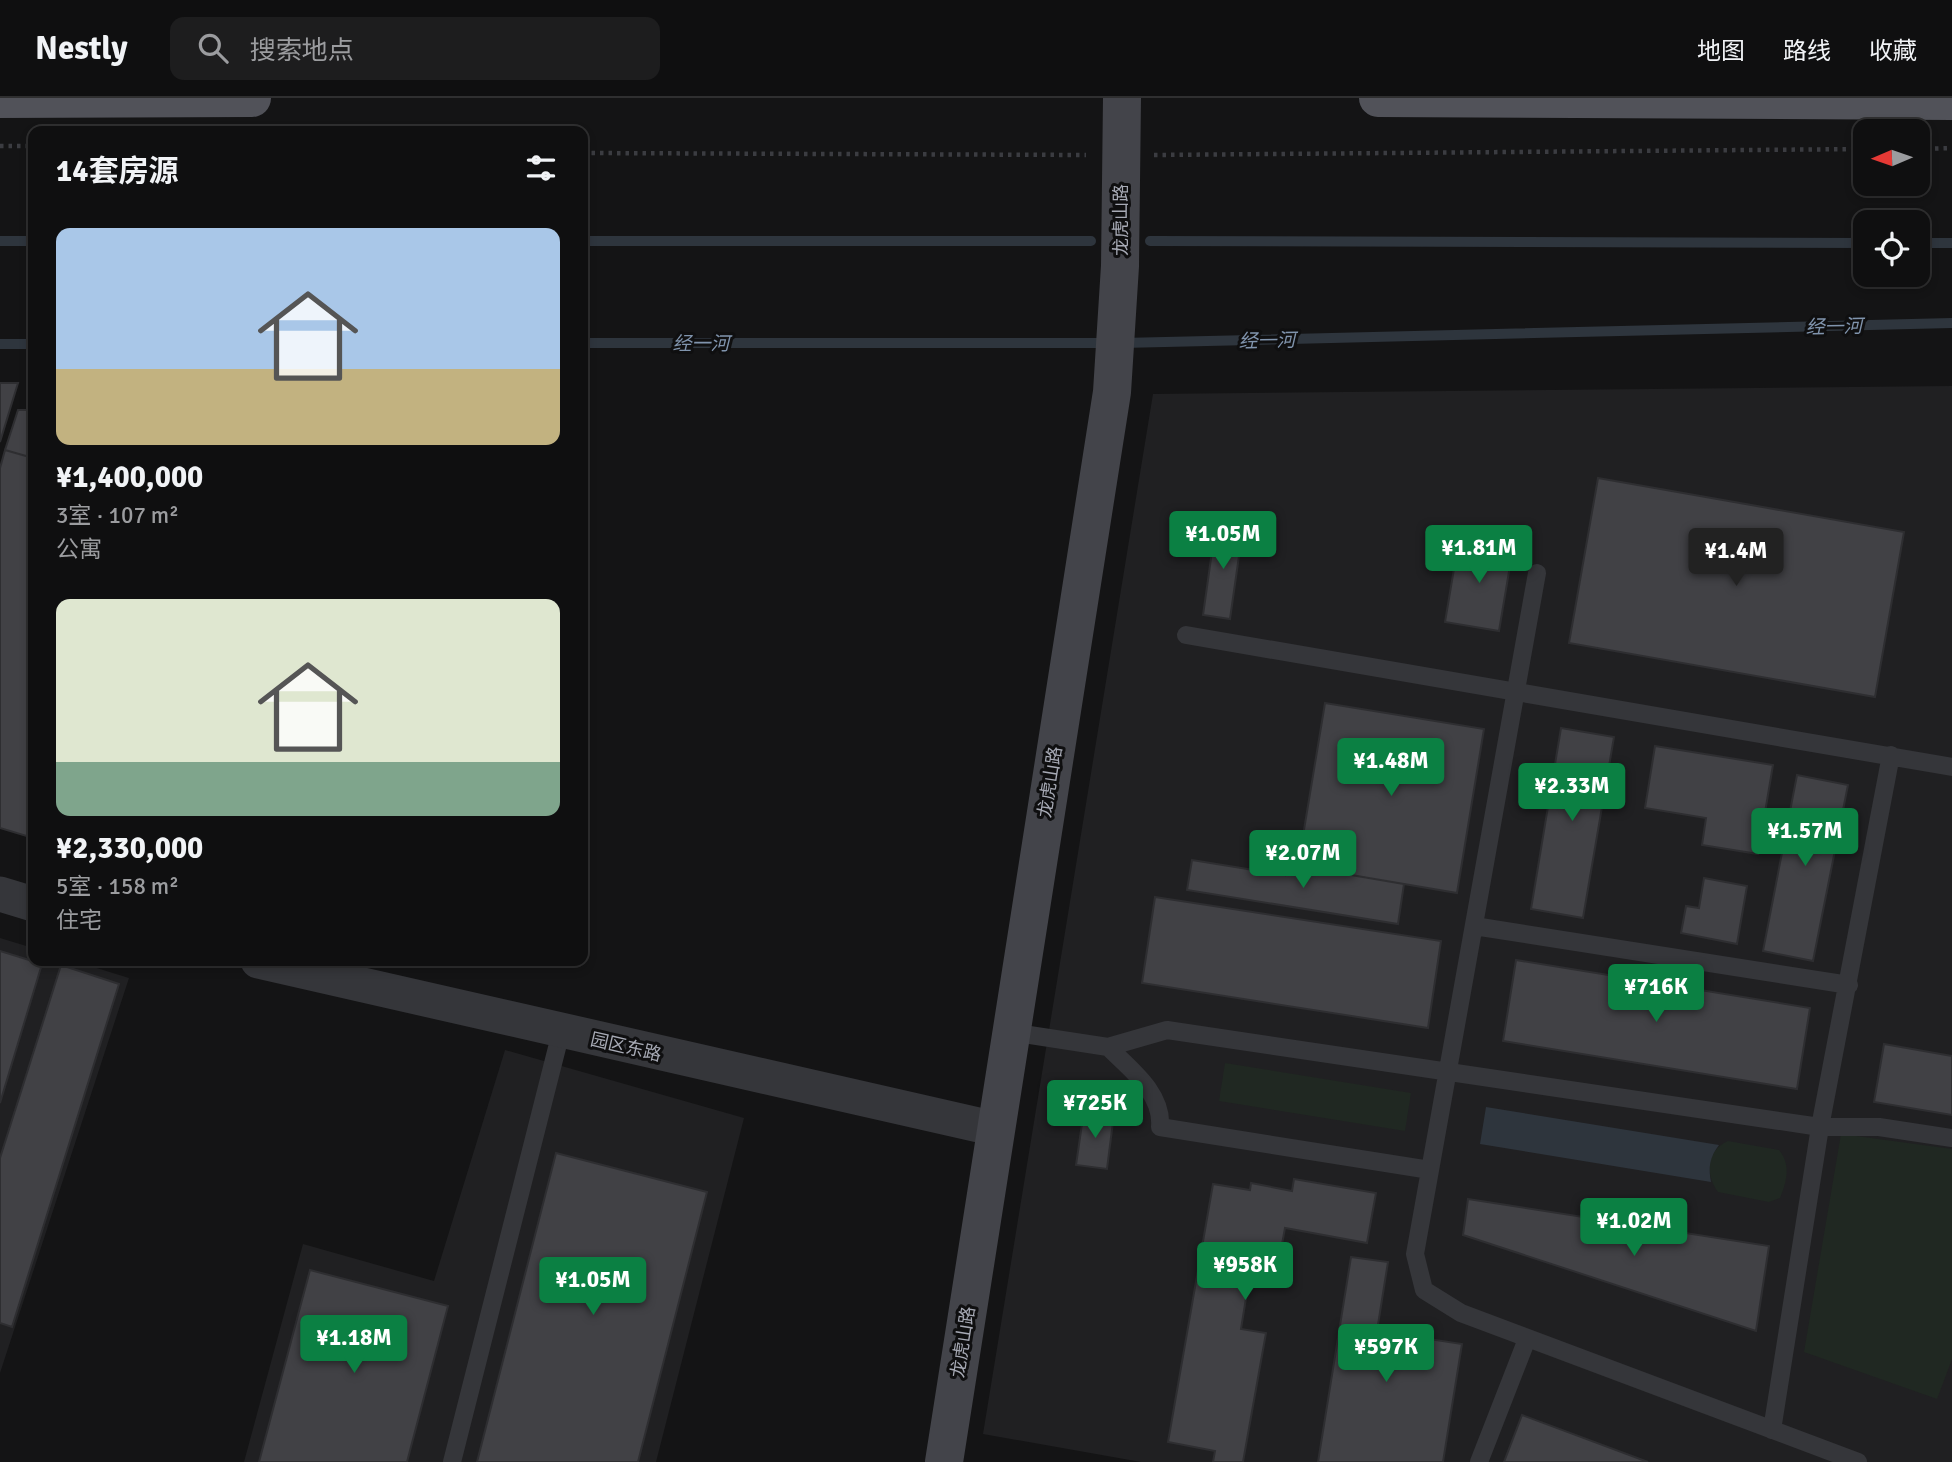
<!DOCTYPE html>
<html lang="zh">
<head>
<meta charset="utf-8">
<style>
  :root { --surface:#0f0f10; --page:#1d1d1e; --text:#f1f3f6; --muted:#9b9c9f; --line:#2f2f30; --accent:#0b8043 }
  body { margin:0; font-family:Signika,"Noto Sans SC",sans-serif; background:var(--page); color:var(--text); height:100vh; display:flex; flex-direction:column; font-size:26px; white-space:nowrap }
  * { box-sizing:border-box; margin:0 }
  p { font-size:23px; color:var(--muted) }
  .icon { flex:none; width:38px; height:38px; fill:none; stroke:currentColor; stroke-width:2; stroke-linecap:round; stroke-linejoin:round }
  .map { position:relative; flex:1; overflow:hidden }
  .side { position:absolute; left:28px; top:28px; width:560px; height:840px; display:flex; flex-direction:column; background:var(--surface); border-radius:14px; box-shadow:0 4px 10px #0003,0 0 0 2px var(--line) }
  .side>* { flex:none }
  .needle { width:46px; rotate:268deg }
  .buttons { position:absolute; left:1853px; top:21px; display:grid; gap:14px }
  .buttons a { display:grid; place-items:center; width:77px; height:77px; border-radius:14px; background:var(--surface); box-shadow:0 4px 10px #0003,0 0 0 2px var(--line); font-size:35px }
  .price { position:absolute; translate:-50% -60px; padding:0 16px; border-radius:7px; background:var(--accent); color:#fff; font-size:23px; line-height:46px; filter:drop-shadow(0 2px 4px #0008) }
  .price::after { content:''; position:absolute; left:50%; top:42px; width:21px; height:16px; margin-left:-10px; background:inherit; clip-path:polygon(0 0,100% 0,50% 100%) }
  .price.active { background:#222; color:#fff }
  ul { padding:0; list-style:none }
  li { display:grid; align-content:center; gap:14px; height:371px; padding:0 28px }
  li span { display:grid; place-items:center; height:217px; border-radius:14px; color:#555 }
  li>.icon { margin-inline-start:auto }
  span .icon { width:126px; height:126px; fill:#fffc; stroke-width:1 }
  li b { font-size:30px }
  h2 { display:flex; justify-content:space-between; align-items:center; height:84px; padding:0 28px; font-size:30px }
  header { display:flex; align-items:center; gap:42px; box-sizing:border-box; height:98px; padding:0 35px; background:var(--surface); border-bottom:2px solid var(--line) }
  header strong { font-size:33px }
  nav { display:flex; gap:38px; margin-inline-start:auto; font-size:24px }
  .search { width:490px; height:63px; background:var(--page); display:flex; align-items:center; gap:18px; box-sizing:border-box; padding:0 24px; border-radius:14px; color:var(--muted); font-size:26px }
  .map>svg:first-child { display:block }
  .built { fill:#202022 }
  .green { fill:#202822 }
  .water { fill:#2e353d }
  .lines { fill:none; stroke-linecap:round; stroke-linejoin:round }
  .stream { stroke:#2e353d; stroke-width:10 }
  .building { fill:#414145; stroke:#2e2e31; stroke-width:2 }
  .path { stroke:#3b3c41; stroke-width:4.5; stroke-dasharray:3.5 5; stroke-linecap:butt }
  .lane { stroke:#35363a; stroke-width:18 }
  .street { stroke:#35363a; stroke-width:35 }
  .secondary { stroke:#43444a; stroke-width:38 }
  .primary { stroke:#515259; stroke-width:38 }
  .labels { text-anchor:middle; stroke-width:6; stroke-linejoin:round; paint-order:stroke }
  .street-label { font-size:18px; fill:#a7aab5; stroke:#0f0f10 }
  .water-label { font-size:19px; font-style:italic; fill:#8094ad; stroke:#0f0f10 }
</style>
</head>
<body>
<header>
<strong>Nestly</strong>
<div class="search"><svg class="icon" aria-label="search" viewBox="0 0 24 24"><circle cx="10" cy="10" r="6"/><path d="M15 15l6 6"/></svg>搜索地点</div>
<nav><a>地图</a><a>路线</a><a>收藏</a></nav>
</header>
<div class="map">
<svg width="1952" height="1364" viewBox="0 0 1952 1364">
  <rect width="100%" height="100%" fill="#141415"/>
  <!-- built -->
  <path class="built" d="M1952 288V1364H1141L983 1336 1153 296Z
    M0 840 33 850V863H74L129 880 0 1275Z
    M505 952 744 1020 656 1364H244L303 1146 434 1183Z"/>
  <!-- green -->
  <path class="green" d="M1225 965 1411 995 1405 1033 1219 1003Z
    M1841 1036 1952 1051V1261L1937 1301 1804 1254Z
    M1728 1043 1779 1052C1791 1066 1787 1083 1780 1100L1769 1104 1718 1094C1705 1076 1706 1053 1728 1043Z"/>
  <!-- water -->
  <path class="water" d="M1486 1009 1719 1047C1710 1059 1708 1069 1711 1084L1480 1046Z"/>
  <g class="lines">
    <!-- stream -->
    <path class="stream" d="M0 143H33
      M583 143H1091
      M1150 143 1866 145
      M1918 145H1952
      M583 245H1107
      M1122 245 1952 225
      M0 246H33"/>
  </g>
  <!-- building -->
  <path class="building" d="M0 285H18L0 344Z
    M18 312H33V360L5 352Z
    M5 352 33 360V740L0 730V370Z
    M1598 380 1904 434 1875 599 1569 545Z
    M1216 425 1243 430 1230 521 1203 517Z
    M1459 441 1513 450 1499 533 1445 524Z
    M1325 605 1484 631 1457 795 1298 768Z
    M1561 630 1614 639 1583 820 1531 811Z
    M1655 648 1773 667 1758 756 1702 747 1706 720 1645 710Z
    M1797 677 1848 687 1813 863 1763 853Z
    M1192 762 1285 777 1287 766 1404 786 1398 826 1187 792Z
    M1704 780 1747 788 1737 846 1681 835 1686 808 1699 810Z
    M1155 799 1441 843 1428 930 1142 885Z
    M0 853 42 866 0 1005Z
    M1516 862 1810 910 1797 991 1503 943Z
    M61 867 119 886 12 1229 0 1225V1060Z
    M1884 946 1952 958V1017L1874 1004Z
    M1084 1012 1114 1016 1107 1071 1076 1067Z
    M556 1055 707 1094 638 1364H477Z
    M1294 1081 1376 1095 1367 1145 1285 1130 1278 1168 1252 1163 1241 1231 1266 1235 1243 1364H1213L1215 1353 1168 1344 1213 1086 1250 1092 1251 1085 1292 1093Z
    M1468 1101 1769 1148 1756 1233 1463 1137Z
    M1351 1159 1388 1164 1377 1233 1462 1246 1443 1364H1318Z
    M310 1172 448 1208 407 1364H259Z
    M1522 1317 1648 1364H1504Z"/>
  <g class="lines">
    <!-- path -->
    <path class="path" d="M0 48H33
      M1918 51 1952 50
      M583 55 1086 57
      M1154 57 1866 51"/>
    <!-- lane -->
    <path class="lane" d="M1537 475 1415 1156 1424 1192 1461 1215 1858 1364
      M1186 537 1952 669
      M1474 828 1849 887
      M1011 934 1108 949 1167 932 1820 1029H1879L1952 1040
      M1108 949C1130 971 1163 995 1160 1029L1430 1072
      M1772 1332 1820 1029 1891 657
      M452 1364 561 934
      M1479 1364 1527 1241"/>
    <!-- street -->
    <path class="street" d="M0 796 33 806
      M258 863 996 1031"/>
    <!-- secondary -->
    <path class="secondary" d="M944 1364 1112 294 1120 168 1122 0"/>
    <!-- primary -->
    <path class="primary" d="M1378 0 1952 3
      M0 1 252 0"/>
  </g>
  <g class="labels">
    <!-- street labels -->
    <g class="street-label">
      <text transform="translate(1121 122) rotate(-90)" y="6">龙虎山路</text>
      <text transform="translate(1050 684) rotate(-81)" y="6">龙虎山路</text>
      <text transform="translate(626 949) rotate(13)" y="6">园区东路</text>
      <text transform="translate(963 1244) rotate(-81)" y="6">龙虎山路</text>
    </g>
    <!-- water labels -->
    <g class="water-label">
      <text transform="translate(1834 228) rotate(-1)" y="7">经一河</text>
      <text transform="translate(1267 242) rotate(-1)" y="7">经一河</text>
      <text x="701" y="252">经一河</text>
    </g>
  </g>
</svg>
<div class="buttons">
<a><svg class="needle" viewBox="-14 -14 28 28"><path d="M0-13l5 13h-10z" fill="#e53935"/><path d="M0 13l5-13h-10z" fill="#9b9c9f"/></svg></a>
<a><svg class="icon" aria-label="locate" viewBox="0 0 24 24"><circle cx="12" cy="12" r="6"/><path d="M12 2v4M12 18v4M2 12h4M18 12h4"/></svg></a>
</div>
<b class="price" style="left:1223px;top:473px">¥1.05M</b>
<b class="price" style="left:1479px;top:487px">¥1.81M</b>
<b class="price active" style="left:1736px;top:490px">¥1.4M</b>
<b class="price" style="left:1391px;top:700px">¥1.48M</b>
<b class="price" style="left:1572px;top:725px">¥2.33M</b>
<b class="price" style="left:1805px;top:770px">¥1.57M</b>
<b class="price" style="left:1303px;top:792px">¥2.07M</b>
<b class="price" style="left:1656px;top:926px">¥716K</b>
<b class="price" style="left:1095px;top:1042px">¥725K</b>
<b class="price" style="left:1634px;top:1160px">¥1.02M</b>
<b class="price" style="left:1245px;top:1204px">¥958K</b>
<b class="price" style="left:593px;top:1219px">¥1.05M</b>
<b class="price" style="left:354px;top:1277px">¥1.18M</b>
<b class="price" style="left:1386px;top:1286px">¥597K</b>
<section class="side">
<h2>14套房源<svg class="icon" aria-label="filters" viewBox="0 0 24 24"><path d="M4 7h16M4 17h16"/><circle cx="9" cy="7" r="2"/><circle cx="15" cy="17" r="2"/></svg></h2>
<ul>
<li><span style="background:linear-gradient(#a9c7e8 65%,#c2b280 0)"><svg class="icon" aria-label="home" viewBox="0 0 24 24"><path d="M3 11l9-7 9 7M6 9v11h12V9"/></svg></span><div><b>¥1,400,000</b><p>3室 · 107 m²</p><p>公寓</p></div></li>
<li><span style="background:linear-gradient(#dfe7d0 75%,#7fa58c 0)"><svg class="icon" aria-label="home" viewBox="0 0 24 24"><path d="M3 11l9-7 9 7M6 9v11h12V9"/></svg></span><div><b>¥2,330,000</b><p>5室 · 158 m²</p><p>住宅</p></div></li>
</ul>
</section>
</div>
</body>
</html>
